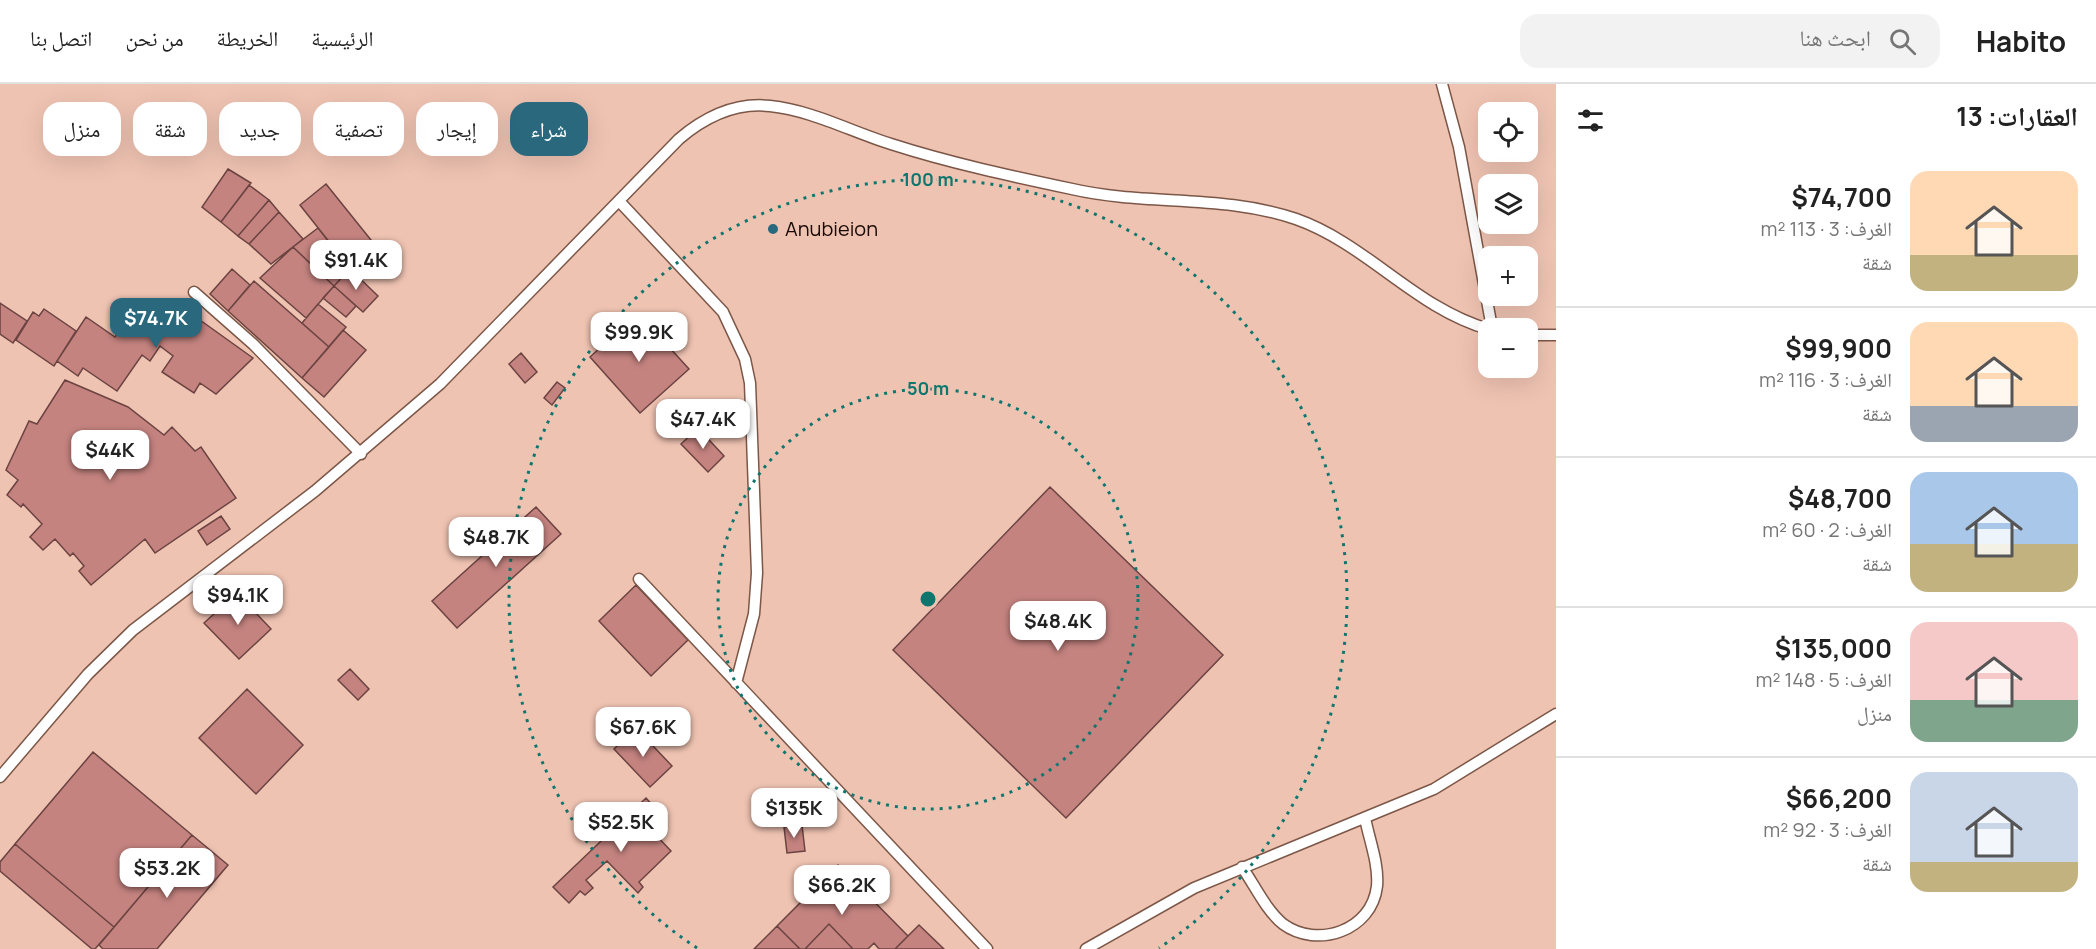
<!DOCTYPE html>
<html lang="ar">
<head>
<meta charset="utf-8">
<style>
  :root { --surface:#fff; --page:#f2f2f2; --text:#222; --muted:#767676; --line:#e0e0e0; --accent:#29687d }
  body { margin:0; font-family:Manrope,"Noto Naskh Arabic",sans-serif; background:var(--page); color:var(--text); direction:rtl; height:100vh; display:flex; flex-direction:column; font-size:22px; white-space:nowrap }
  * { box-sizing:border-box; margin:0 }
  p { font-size:20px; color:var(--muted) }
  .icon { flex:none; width:33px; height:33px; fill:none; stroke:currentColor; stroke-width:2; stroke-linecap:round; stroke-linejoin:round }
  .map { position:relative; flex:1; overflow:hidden; direction:ltr }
  .details { display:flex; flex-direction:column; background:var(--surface); width:540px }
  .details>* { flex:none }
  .top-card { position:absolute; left:18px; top:18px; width:570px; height:54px; direction:rtl; display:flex; gap:12px }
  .fabs { position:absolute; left:1478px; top:18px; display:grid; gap:12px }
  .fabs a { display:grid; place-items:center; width:60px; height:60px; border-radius:12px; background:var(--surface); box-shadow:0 6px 24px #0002; font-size:30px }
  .price { position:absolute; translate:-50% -51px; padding:0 14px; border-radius:12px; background:#fff; color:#222; font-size:20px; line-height:39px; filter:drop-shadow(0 2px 3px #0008) }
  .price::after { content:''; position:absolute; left:50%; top:36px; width:18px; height:14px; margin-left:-9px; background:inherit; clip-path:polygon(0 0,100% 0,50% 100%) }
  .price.active { background:var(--accent); color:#fff }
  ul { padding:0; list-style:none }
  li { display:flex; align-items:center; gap:18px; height:150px; padding:0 18px }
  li+li { border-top:2px solid var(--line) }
  li span { display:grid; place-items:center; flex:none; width:168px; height:120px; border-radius:18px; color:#555 }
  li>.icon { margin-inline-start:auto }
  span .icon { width:72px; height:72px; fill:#fffc; stroke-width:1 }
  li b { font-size:26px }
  h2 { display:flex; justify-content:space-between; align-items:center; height:72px; padding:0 18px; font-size:26px }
  .tag { padding:0 21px; border-radius:18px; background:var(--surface); box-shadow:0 6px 24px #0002; font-size:21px; line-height:54px }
  .tag.active { background:var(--accent); color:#fff }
  header { display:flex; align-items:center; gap:36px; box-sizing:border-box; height:84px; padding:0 30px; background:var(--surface); border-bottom:2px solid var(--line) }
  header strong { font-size:28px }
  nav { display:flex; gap:33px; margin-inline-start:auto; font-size:21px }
  .search { width:420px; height:54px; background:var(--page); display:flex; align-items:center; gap:15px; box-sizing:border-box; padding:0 21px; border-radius:18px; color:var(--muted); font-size:22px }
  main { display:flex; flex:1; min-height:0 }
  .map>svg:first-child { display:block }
  .building { fill:#c4837f; stroke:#6b4341; stroke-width:1.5 }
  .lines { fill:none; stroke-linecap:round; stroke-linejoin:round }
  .service-casing { stroke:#7c5748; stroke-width:13 }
  .service { stroke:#fff; stroke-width:10 }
  .ring { fill:none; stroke:#0f766e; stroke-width:3; stroke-dasharray:3 6 }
  .poi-dot { fill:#29687d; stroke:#efc3b2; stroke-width:2 }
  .labels { text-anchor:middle; stroke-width:4.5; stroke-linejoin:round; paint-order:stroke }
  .poi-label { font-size:20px; fill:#180a05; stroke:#efc3b2; text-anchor:start }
  .centre { fill:#0f766e; stroke:#efc3b2; stroke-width:3 }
  .ring-label { font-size:18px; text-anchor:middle; font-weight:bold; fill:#0f766e; stroke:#efc3b2; stroke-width:4.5; stroke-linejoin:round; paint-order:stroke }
</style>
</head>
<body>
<header>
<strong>Habito</strong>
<div class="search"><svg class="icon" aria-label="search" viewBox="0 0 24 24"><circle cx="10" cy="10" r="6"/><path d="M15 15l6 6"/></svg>ابحث هنا</div>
<nav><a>الرئيسية</a><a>الخريطة</a><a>من نحن</a><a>اتصل بنا</a></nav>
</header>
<main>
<section class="details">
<h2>العقارات: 13<svg class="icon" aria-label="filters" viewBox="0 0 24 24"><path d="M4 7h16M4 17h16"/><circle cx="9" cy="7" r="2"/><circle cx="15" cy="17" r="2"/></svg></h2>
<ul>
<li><span style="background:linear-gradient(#ffd9b3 70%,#c2b280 0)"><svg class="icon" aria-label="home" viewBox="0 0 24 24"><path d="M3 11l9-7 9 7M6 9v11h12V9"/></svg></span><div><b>$74,700</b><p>الغرف: 3 · 113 m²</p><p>شقة</p></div></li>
<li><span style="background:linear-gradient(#ffd9b3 70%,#9aa5b1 0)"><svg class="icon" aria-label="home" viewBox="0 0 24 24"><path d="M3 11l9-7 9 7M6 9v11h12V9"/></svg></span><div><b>$99,900</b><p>الغرف: 3 · 116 m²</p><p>شقة</p></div></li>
<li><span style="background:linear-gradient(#a9c7e8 60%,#c2b280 0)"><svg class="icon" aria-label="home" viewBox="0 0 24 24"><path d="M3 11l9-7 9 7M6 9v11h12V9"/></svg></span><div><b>$48,700</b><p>الغرف: 2 · 60 m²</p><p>شقة</p></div></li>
<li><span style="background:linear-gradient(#f6c9c9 65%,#7fa58c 0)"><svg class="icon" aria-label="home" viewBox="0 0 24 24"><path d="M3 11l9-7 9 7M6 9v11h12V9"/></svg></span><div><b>$135,000</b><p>الغرف: 5 · 148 m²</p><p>منزل</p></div></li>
<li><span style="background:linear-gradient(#c9d6e8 75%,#c2b280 0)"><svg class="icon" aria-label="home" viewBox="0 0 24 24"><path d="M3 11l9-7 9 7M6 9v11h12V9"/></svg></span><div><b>$66,200</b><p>الغرف: 3 · 92 m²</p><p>شقة</p></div></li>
</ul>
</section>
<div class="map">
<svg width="1556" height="865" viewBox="0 0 1556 865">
  <rect width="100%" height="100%" fill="#efc3b2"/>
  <!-- building -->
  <path class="building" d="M228 85 251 99 221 138 202 123Z
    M326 100 383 171 357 193 300 121Z
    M249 101 269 116 238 152 221 138Z
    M269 116 279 128 249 160 238 152Z
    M279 128 303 155 271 180 249 160Z
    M318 144 350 185 334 202 293 163Z
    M293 163 334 202 306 234 260 194Z
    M232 185 250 201 228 227 210 210Z
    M350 185 378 212 363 228 334 202Z
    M254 197 329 263 302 294 228 227Z
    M334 202 356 222 346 233 323 214Z
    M140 216 162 231 172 216 253 274 216 310 200 299 194 309 162 288 173 272 160 262 150 277 142 271 117 307 83 284 78 292 57 277 86 233 115 253Z
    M0 219 27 237 13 259 0 250Z
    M318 220 346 243 329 263 302 239Z
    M44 225 76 247 54 282 16 256 33 228 39 232Z
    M638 229 689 285 640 329 590 273Z
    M343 246 366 266 324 313 302 294Z
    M521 269 537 288 525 299 509 280Z
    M65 296 128 323 164 351 172 343 195 367 201 363 236 414 155 469 145 455 91 501 79 487 84 482 73 469 70 472 55 455 43 466 30 453 42 440 23 420 21 423 7 411 18 396 6 386 29 337 37 340Z
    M557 298 565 304 552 321 544 314Z
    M698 344 724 372 708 388 681 360Z
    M1050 403 1223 571 1066 734 893 566Z
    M536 423 561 450 457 544 432 517Z
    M221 432 230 445 207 461 198 447Z
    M636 501 688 556 651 592 599 537Z
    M237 509 271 545 239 575 204 539Z
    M350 585 369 605 358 616 338 596Z
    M247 605 303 661 256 710 199 654Z
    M636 644 672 682 650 703 614 665Z
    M93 668 192 751 114 843 15 760Z
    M646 714 664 734 651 746 671 767 639 798 643 803 638 809 607 777 586 796 593 804 585 811 580 807 569 819 553 803Z
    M802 741 805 767 787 769 784 743Z
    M192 751 228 781 157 865H103L99 861Z
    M15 760 114 843 95 865H92L0 787V778Z
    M838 781 908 852 895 865H879L874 859 868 865H853L829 840 805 865H800L777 842Z
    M829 840 853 865H805Z
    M919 841 944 865H895Z
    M777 842 800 865H754Z"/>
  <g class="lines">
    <!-- service casing -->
    <g class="service-casing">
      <path id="service" d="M1442 0 1459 63 1492 244
        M619 117 723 228 745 275 750 299 757 489 754 530 736 599
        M194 208 253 260 361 370
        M1527 251H1556
        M639 495 987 865
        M0 693 88 590 133 546 315 407 440 300 679 55C705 33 735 18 770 22 811 26 852 48 891 60 950 79 1011 92 1072 105 1146 122 1223 110 1296 135 1367 160 1415 224 1488 245
        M1242 783C1255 802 1266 826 1283 840 1317 865 1372 847 1377 802 1379 780 1369 755 1365 734
        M1086 865 1194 804 1434 705 1556 630"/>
    </g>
    <!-- service -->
    <use href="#service" class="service"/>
  </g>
  <!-- distance rings -->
  <g class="ring">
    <circle cx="928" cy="515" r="210"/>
    <path d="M697 864A419 419 0 1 1 1159 864"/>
  </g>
  <!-- markers -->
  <circle class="poi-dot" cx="773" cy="145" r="6"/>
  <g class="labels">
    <!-- poi labels -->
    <g class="poi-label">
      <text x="785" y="152">Anubieion</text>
    </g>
  </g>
  <circle cx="928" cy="515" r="9" class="centre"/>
  <g class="ring-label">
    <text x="928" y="102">100 m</text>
    <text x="928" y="311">50 m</text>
  </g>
</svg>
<div class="fabs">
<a><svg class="icon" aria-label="locate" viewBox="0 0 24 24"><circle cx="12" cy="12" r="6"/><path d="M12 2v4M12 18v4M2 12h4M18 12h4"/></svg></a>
<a><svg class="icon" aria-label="layers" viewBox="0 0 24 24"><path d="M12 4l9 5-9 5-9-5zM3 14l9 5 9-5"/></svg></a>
<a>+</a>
<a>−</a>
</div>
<b class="price" style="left:356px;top:207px">$91.4K</b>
<b class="price active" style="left:156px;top:265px">$74.7K</b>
<b class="price" style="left:639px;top:279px">$99.9K</b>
<b class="price" style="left:703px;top:366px">$47.4K</b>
<b class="price" style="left:110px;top:397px">$44K</b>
<b class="price" style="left:496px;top:484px">$48.7K</b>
<b class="price" style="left:238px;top:542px">$94.1K</b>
<b class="price" style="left:1058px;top:568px">$48.4K</b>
<b class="price" style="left:643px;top:674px">$67.6K</b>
<b class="price" style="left:794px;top:755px">$135K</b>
<b class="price" style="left:621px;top:769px">$52.5K</b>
<b class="price" style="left:167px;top:815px">$53.2K</b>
<b class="price" style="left:842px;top:832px">$66.2K</b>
<div class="top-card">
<a class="tag active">شراء</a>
<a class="tag">إيجار</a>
<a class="tag">تصفية</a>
<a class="tag">جديد</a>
<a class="tag">شقة</a>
<a class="tag">منزل</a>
</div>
</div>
</main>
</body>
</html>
